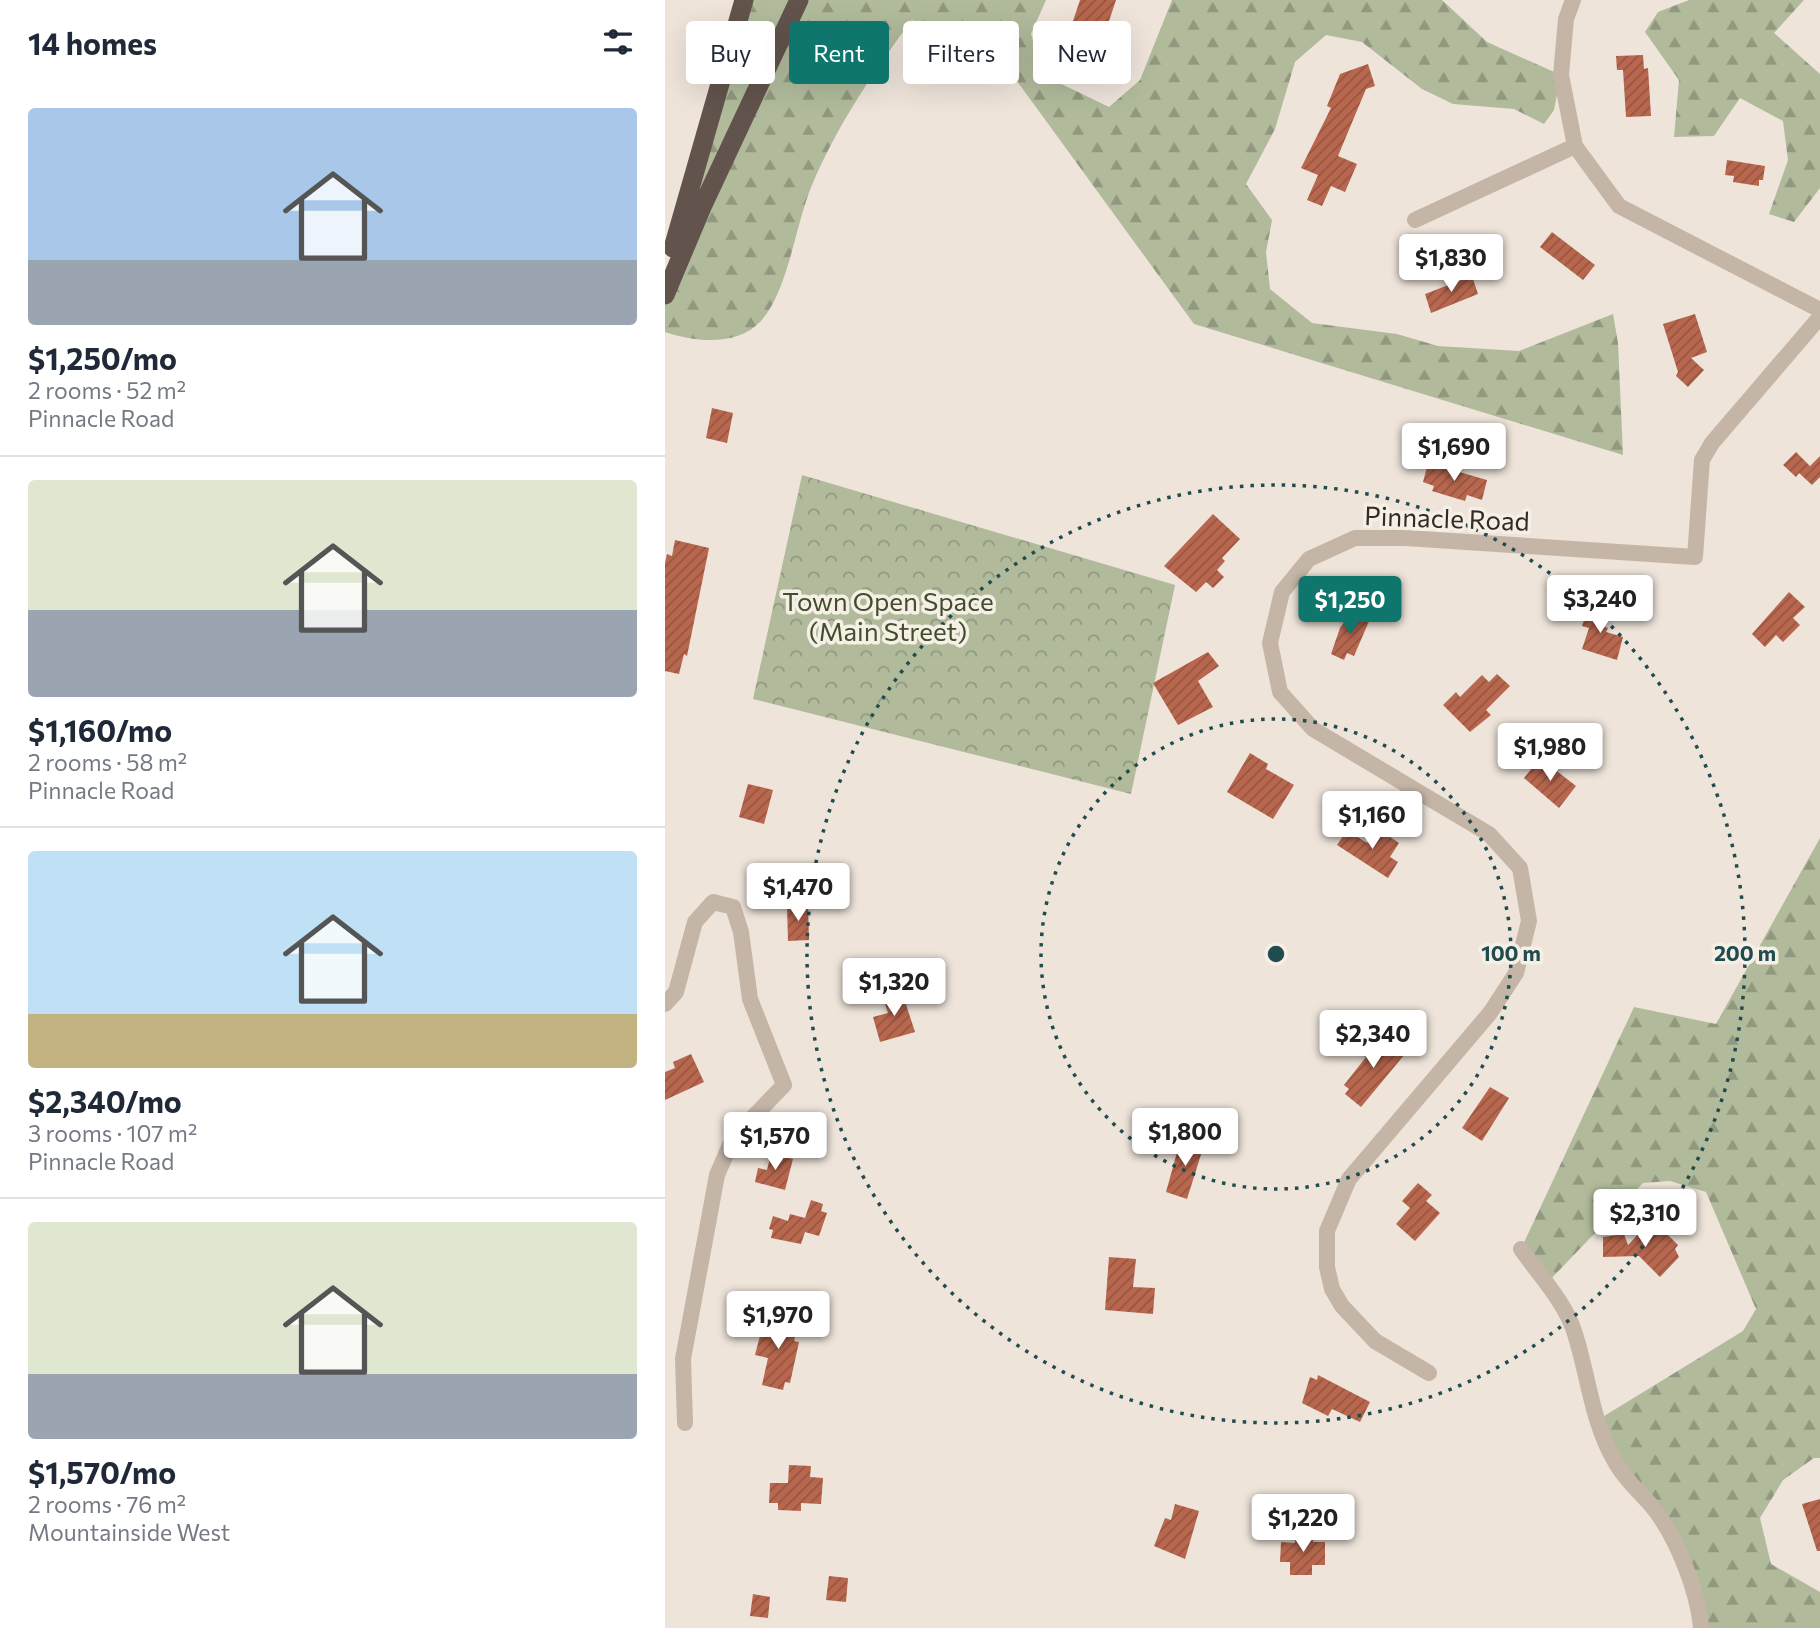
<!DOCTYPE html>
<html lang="en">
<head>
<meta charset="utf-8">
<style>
  :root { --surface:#fff; --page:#f2f2f3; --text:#1f2937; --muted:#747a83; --line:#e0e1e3; --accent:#0f766e }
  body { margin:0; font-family:Commissioner,sans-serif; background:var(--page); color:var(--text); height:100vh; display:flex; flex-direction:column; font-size:26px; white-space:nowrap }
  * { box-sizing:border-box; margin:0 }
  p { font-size:23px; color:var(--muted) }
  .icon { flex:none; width:38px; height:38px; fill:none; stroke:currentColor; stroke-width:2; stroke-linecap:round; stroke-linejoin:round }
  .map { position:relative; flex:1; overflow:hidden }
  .details { display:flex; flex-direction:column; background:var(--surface); width:665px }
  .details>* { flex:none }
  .hud { position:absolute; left:21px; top:21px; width:665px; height:63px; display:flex; gap:14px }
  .price { position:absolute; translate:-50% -60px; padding:0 16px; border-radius:7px; background:#fff; color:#222; font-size:23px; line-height:46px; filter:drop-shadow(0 2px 4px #0008) }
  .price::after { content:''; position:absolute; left:50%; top:42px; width:21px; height:16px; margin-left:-10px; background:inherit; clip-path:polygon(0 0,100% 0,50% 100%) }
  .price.active { background:var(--accent); color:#fff }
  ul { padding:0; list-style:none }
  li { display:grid; align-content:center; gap:14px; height:371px; padding:0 28px }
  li+li { border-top:2px solid var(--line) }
  li span { display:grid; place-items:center; height:217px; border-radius:7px; color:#555 }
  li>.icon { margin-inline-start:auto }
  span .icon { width:126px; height:126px; fill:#fffc; stroke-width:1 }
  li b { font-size:30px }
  h2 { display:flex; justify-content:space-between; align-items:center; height:84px; padding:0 28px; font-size:30px }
  .tag { padding:0 24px; border-radius:7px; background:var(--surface); box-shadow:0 7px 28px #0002; font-size:24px; line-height:63px }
  .tag.active { background:var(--accent); color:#fff }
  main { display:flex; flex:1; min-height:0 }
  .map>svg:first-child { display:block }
  .forest { fill:url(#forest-firs) }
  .park { fill:url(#park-crowns) }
  .building { fill:url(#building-hatch) }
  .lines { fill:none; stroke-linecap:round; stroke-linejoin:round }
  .minor { stroke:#c5b5a7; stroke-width:16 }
  .trunk { stroke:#62544c; stroke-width:19 }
  .ring { fill:none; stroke:#214c4f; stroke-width:3.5; stroke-dasharray:3.5 7 }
  .labels { text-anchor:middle; stroke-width:7; stroke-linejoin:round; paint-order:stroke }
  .street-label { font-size:26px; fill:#322a27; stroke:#f6efe5 }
  .park-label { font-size:26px; fill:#424d2d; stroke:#f6efe5 }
  .centre { fill:#214c4f; stroke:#f6efe5; stroke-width:3.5 }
  .ring-label { font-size:21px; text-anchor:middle; font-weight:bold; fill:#214c4f; stroke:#f6efe5; stroke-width:7; stroke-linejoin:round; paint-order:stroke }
</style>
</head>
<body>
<main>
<section class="details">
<h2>14 homes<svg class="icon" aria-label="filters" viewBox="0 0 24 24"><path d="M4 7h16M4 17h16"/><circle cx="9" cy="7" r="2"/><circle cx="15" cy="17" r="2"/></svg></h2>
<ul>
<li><span style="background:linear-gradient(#a9c7e8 70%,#9aa5b1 0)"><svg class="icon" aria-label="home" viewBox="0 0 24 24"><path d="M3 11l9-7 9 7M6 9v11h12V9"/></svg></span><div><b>$1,250/mo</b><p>2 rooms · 52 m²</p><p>Pinnacle Road</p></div></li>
<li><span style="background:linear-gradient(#dfe7d0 60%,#9aa5b1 0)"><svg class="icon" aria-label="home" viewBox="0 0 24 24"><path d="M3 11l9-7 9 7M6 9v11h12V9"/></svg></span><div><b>$1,160/mo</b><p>2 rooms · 58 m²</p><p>Pinnacle Road</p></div></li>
<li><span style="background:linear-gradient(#bfe0f5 75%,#c2b280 0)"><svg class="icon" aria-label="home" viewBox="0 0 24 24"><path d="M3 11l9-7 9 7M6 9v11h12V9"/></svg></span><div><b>$2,340/mo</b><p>3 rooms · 107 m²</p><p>Pinnacle Road</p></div></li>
<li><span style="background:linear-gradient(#dfe7d0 70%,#9aa5b1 0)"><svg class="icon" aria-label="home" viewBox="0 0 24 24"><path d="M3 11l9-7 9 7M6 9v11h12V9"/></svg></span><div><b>$1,570/mo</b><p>2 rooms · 76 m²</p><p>Mountainside West</p></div></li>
</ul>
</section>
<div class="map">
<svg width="1155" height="1628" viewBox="0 0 1155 1628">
  <defs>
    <pattern id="forest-firs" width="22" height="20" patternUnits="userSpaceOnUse" patternTransform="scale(1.75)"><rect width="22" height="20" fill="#b1bb9c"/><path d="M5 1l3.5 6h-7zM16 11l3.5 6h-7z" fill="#91987f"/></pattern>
    <pattern id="park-crowns" width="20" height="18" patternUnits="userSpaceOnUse" patternTransform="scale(1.75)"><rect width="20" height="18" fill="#b1bb9c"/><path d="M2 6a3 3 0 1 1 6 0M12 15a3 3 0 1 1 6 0" fill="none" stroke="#91987f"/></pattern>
    <pattern id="building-hatch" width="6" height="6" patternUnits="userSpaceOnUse" patternTransform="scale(1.75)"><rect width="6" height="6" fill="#b8674e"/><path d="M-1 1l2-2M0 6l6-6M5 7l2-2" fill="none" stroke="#965541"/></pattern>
  </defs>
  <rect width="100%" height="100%" fill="#eee4da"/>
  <!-- forest -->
  <path class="forest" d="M79 0H381L366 34 378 75 444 107 475 80 507 0H777L822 42 896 75 889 110 879 124 849 109 788 104 757 89 697 42 661 35 630 62 610 129 581 184 607 220 601 252 605 289 647 323 732 334 773 346 854 351 948 314 953 343 958 455 529 324 346 73 247 20C208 72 172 126 147 185 130 225 124 289 96 321 72 347 30 342 0 332V278Z
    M1024 0H1139L1109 33 1155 74V188L1129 222 1104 214 1123 160 1118 121 1075 98 1049 136 1009 137 1014 80 980 32 993 12Z
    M1155 838V1458H1149L1118 1480 1095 1518 1106 1564 1155 1592V1628H1036L1020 1566 931 1421 1078 1331 1091 1309 1041 1192 1005 1181 978 1183 881 1284 856 1249 969 1007 1051 1024Z"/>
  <!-- park -->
  <path class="park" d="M137 475 510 585 466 794 88 699Z"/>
  <!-- building -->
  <path class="building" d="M415 0H451L430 63 398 51Z
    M978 55 979 69 983 68 986 116 961 117 958 70H952L951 56Z
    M703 64 710 86 701 89 673 156 692 164 680 192 666 186 657 206 642 200 653 175 636 168 666 108 662 106 675 74Z
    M1062 160 1100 166 1098 180H1094V186L1068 182 1069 176 1060 175Z
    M887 232 930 265 918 280 875 247Z
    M807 276 813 294 766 313 760 294Z
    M1030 314 1042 352 1026 358 1039 370 1023 387 1011 376 1013 372 998 324Z
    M47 408 68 413 62 443 41 438Z
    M1131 452 1145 466 1155 456V477L1147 485 1134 473 1131 477 1118 465Z
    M763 463 822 480 817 500 802 495 800 501 767 491 769 486 758 482Z
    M548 514 575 539 557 558 560 561 552 570 559 577 548 588 541 582 531 592 499 566Z
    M10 540 44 548 22 656 19 654 14 674 0 671V563L2 554 7 556Z
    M1124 592 1140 607 1128 618 1135 625 1118 642 1111 635 1100 647 1087 634Z
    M924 605 942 610 937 626 943 628 941 632 958 637 952 660 917 649 924 628 917 626Z
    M689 612 705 619 689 656 682 653 679 660 666 654 675 628 682 619 685 621Z
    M543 652 554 666 533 681 548 707 513 725 488 683Z
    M832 674 845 686 821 710 826 715 805 732 778 705 791 692 795 697 817 675 824 682Z
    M585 753 603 764 601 769 629 785 608 819 562 792Z
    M875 758 911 786 894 808 859 778Z
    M83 784 108 790 99 824 74 817Z
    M712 828 734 843 725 857 733 862 723 878 672 845 682 830 702 843Z
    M143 904 144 940 123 941 122 905Z
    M236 989 250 1032 215 1042 208 1017 223 1013 218 997Z
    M718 1036 740 1054 696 1107 680 1094 684 1089 679 1085 701 1057 693 1051 702 1041 709 1047Z
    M26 1054 39 1082 0 1100V1072L10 1068 8 1062Z
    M825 1087 844 1098 817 1141 797 1128Z
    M516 1138 539 1145 522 1199 501 1192Z
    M106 1154 128 1159 120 1190 90 1182 93 1168 102 1170Z
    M753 1183 767 1195 761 1201 775 1213 750 1241 731 1224 745 1208 737 1201Z
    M146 1200 158 1204 156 1211 162 1213 154 1236 140 1232 136 1244 106 1238 108 1230 104 1229 108 1216 123 1221 125 1214 140 1218Z
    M981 1226 990 1234 996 1228 1013 1245 1010 1249 1014 1257 995 1277 974 1256 938 1257V1237L959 1234 963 1245Z
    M444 1257 471 1259 468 1287 490 1288 488 1314 440 1310Z
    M112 1317 134 1322 129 1341 134 1342 125 1383 120 1382 118 1390 97 1385 103 1358 90 1355 99 1320 111 1323Z
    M653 1375 705 1402 695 1422 667 1409 663 1416 637 1403 645 1377 652 1380Z
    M124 1465 146 1466 145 1477 158 1478 156 1504 136 1503V1511L113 1510V1503H104L105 1483H123Z
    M1155 1499V1551H1152L1137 1504Z
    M510 1504 534 1511 520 1559 489 1546 500 1518 506 1520Z
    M631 1531H648V1542H660V1565H647V1575H625V1562H615L616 1542 630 1543Z
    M164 1576 183 1578 181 1602 161 1600Z
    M88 1594 105 1597 103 1618 85 1616Z"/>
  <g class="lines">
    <!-- minor -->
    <path class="minor" d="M908 0 901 19 896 75 910 146 954 206 1155 310
      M750 220 910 146
      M0 1004 11 992 30 922 48 902 68 907 76 932 85 999 119 1085 68 1138 52 1175 18 1359 20 1423
      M856 1249C874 1275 901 1303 910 1334 924 1378 927 1425 952 1465 962 1482 978 1495 990 1510 1012 1539 1033 1591 1036 1628
      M764 1373 710 1341 677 1306 667 1289 662 1267V1231L684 1179 825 1013 851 973 864 921 855 868 824 834 648 729 615 692 605 643 617 592 644 559 690 538H741L1030 557 1037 460 1047 443 1155 317"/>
    <!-- trunk -->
    <path class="trunk" d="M8 248 79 0
      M0 295 37 207 134 0"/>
  </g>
  <!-- distance rings -->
  <g class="ring">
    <circle cx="611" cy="954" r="235"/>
    <circle cx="611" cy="954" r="469"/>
  </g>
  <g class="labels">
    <!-- street labels -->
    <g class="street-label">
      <text transform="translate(782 519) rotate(2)" y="9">Pinnacle Road</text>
    </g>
    <!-- park labels -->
    <g class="park-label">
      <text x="223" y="611">Town Open Space<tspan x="223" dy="30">(Main Street)</tspan></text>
    </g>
  </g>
  <circle cx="611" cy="954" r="10" class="centre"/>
  <g class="ring-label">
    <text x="846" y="961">100 m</text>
    <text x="1080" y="961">200 m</text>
  </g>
</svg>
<b class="price" style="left:786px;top:294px">$1,830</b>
<b class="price" style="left:789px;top:483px">$1,690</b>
<b class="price" style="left:935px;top:635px">$3,240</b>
<b class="price active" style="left:685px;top:636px">$1,250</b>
<b class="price" style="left:885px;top:783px">$1,980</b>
<b class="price" style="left:707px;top:851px">$1,160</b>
<b class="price" style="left:133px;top:923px">$1,470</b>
<b class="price" style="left:229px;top:1018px">$1,320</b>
<b class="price" style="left:708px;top:1070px">$2,340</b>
<b class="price" style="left:520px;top:1168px">$1,800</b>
<b class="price" style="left:110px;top:1172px">$1,570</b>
<b class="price" style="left:980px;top:1249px">$2,310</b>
<b class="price" style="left:113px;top:1351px">$1,970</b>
<b class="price" style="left:638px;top:1554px">$1,220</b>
<div class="hud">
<a class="tag">Buy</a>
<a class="tag active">Rent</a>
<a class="tag">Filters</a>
<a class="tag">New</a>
</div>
</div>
</main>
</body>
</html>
